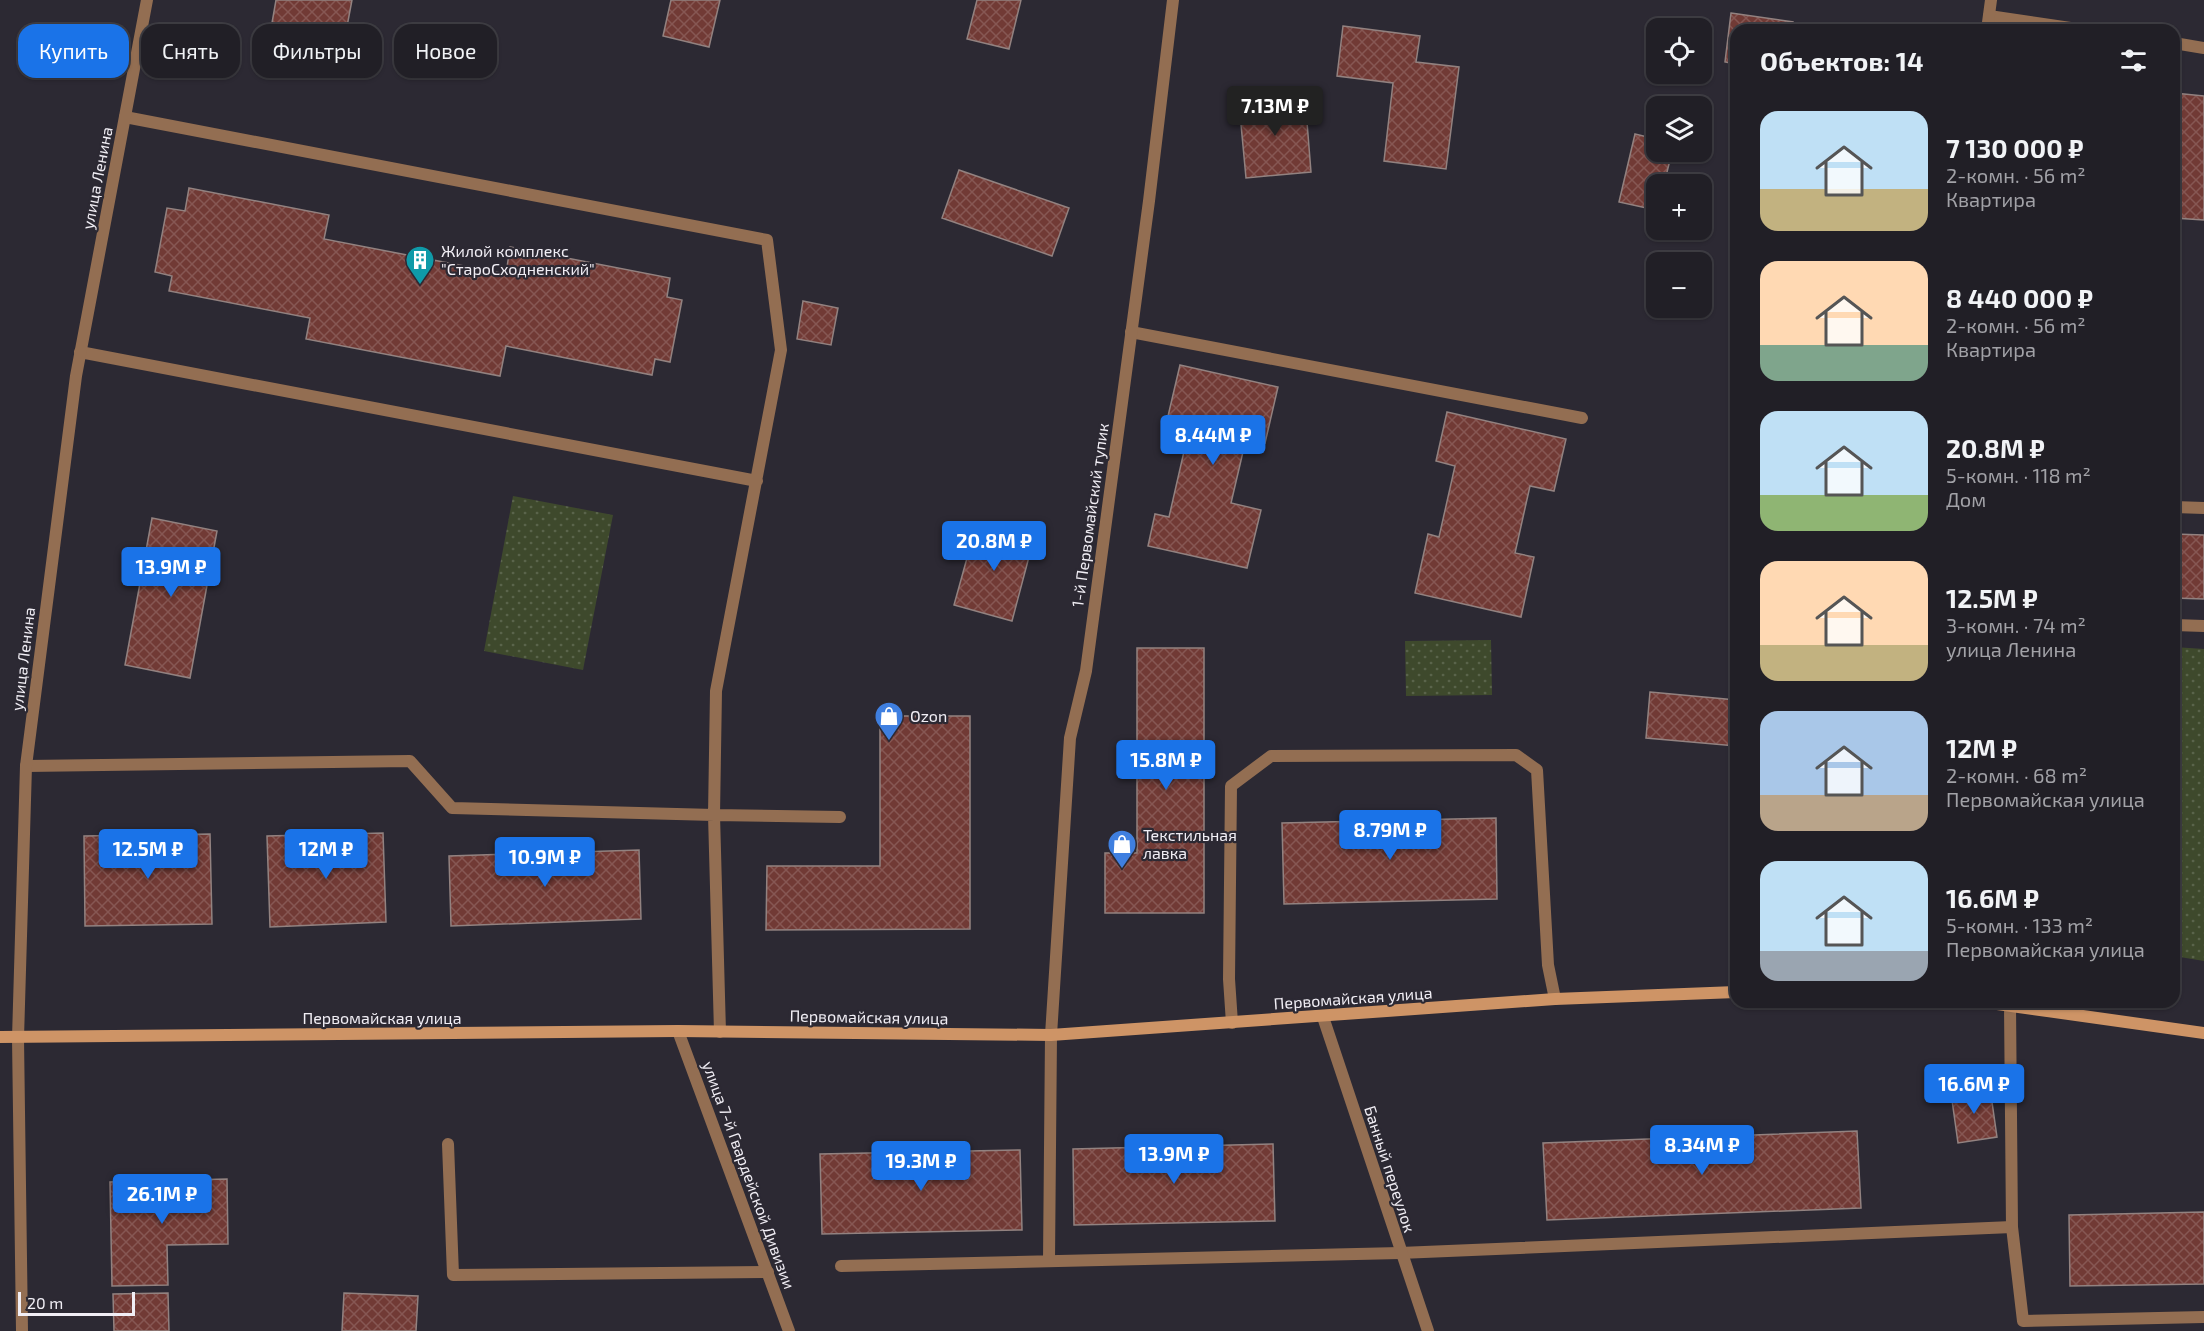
<!DOCTYPE html>
<html lang="ru">
<head>
<meta charset="utf-8">
<style>
  :root { --surface:#211f26; --page:#2d2c32; --text:#f1f3f6; --muted:#a2a2a7; --line:#3e3d43; --accent:#1a73e8 }
  body { margin:0; font-family:"Exo 2",sans-serif; background:var(--page); color:var(--text); height:100vh; display:flex; flex-direction:column; font-size:22px; white-space:nowrap }
  * { box-sizing:border-box; margin:0 }
  p { font-size:20px; color:var(--muted) }
  .icon { flex:none; width:33px; height:33px; fill:none; stroke:currentColor; stroke-width:2; stroke-linecap:round; stroke-linejoin:round }
  .map { position:relative; flex:1; overflow:hidden }
  .drawer { position:absolute; left:1730px; top:24px; width:450px; height:984px; display:flex; flex-direction:column; background:var(--surface); border-radius:18px; box-shadow:0 2px 4px #0004,0 0 0 2px var(--line) }
  .drawer>* { flex:none }
  .banner { position:absolute; left:18px; top:24px; width:570px; height:54px; display:flex; gap:12px }
  .tools { position:absolute; left:1646px; top:18px; display:grid; gap:12px }
  .tools a { display:grid; place-items:center; width:66px; height:66px; border-radius:12px; background:var(--surface); box-shadow:0 2px 4px #0004,0 0 0 2px var(--line); font-size:30px }
  .scale { position:absolute; left:18px; bottom:15px; width:117px; box-sizing:border-box; padding-left:6px; border:3px solid #f1eef5; border-top:0; font-size:16px; line-height:21px; white-space:nowrap; color:#f1eef5; -webkit-text-stroke:4px #2c2933; paint-order:stroke }
  .price { position:absolute; translate:-50% -51px; padding:0 14px; border-radius:6px; background:var(--accent); color:#fff; font-size:20px; line-height:39px; filter:drop-shadow(0 2px 3px #0008) }
  .price::after { content:''; position:absolute; left:50%; top:36px; width:18px; height:14px; margin-left:-9px; background:inherit; clip-path:polygon(0 0,100% 0,50% 100%) }
  .price.active { background:#222; color:#fff }
  ul { padding:0; list-style:none }
  li { display:flex; align-items:center; gap:18px; height:150px; padding:0 30px }
  li span { display:grid; place-items:center; flex:none; width:168px; height:120px; border-radius:18px; color:#555 }
  li>.icon { margin-inline-start:auto }
  span .icon { width:72px; height:72px; fill:#fffc; stroke-width:1 }
  li b { font-size:26px }
  h2 { display:flex; justify-content:space-between; align-items:center; height:72px; padding:0 30px; font-size:26px }
  .pill { padding:0 21px; border-radius:18px; background:var(--surface); box-shadow:0 2px 4px #0004,0 0 0 2px var(--line); font-size:21px; line-height:54px }
  .pill.active { background:var(--accent); color:#fff }
  .map>svg:first-child { display:block }
  .grass { fill:url(#grass-dots) }
  .building { fill:url(#building-cross-hatch); stroke:#928280; stroke-width:1.5 }
  .lines { fill:none; stroke-linecap:round; stroke-linejoin:round }
  .service { stroke:#936e52; stroke-width:12 }
  .minor { stroke:#936e52; stroke-width:12 }
  .secondary { stroke:#ce9466; stroke-width:12 }
  .labels { text-anchor:middle; stroke-width:4.5; stroke-linejoin:round; paint-order:stroke }
  .street-label { font-size:16px; fill:#f1eef5; stroke:#2c2933 }
  .poi-label { font-size:16px; fill:#f1eef5; stroke:#2c2933; text-anchor:start }
</style>
</head>
<body>
<div class="map">
<svg width="2204" height="1331" viewBox="0 0 2204 1331">
  <defs>
    <pattern id="grass-dots" width="8" height="8" patternUnits="userSpaceOnUse" patternTransform="scale(1.5)"><rect width="8" height="8" fill="#3e492c"/><path d="M2 2h.1M6 6h.1" fill="none" stroke="#5a644b" stroke-width="1.8" stroke-linecap="round"/></pattern>
    <pattern id="building-cross-hatch" width="8" height="8" patternUnits="userSpaceOnUse" patternTransform="scale(1.5)"><rect width="8" height="8" fill="#713a35"/><path d="M0 0l8 8M0 8l8-8" fill="none" stroke="#865753"/></pattern>
  </defs>
  <rect width="100%" height="100%" fill="#2c2933"/>
  <!-- grass -->
  <path class="grass" d="M513 496 613 515 583 670 484 651Z
    M1491 640 1492 695 1406 696 1405 641Z
    M2174 647 2204 649V961L2174 956Z"/>
  <!-- building -->
  <path class="building" d="M276 0H352L345 37 272 23Z
    M671 0H720L709 47 663 36Z
    M977 0H1021L1009 49 967 39Z
    M1731 13 1793 22 1792 30H1736V64L1725 62Z
    M1343 26 1420 36 1416 62 1459 67 1446 169 1384 161 1393 83 1337 76Z
    M2174 93 2204 96V220L2174 218Z
    M1305 97 1311 172 1246 178 1239 103Z
    M1635 134 1656 139V152H1672L1664 184H1656V210L1619 202Z
    M959 170 1069 208 1052 256 942 218Z
    M189 188 329 215 324 239 506 274 510 247 670 278 667 297 682 300 670 362 655 359 652 375 506 346 500 376 306 339 310 318 169 291 172 276 155 272 167 208 185 211Z
    M803 301 838 308 831 345 797 339Z
    M1180 365 1278 387 1265 443 1246 439 1231 503 1261 510 1247 568 1148 546 1155 514 1169 517 1188 434 1165 429Z
    M1447 412 1566 439 1554 491 1530 486 1515 553 1534 557 1521 617 1415 593 1428 534 1439 537 1455 466 1436 461Z
    M152 518 217 531 190 678 125 665Z
    M977 522 1034 538 1012 621 954 605Z
    M2174 534 2204 535V599L2174 598Z
    M1137 648H1204V913H1105V853H1137Z
    M1650 692 1736 700V746L1646 738Z
    M880 716H970V929L766 930 767 866H880Z
    M1496 818 1497 899 1284 904 1282 823Z
    M383 833 386 922 270 927 267 836Z
    M210 834 212 924 85 926 84 836Z
    M639 850 641 919 451 926 449 856Z
    M1990 1088 1997 1137 1958 1143 1951 1093Z
    M1857 1131 1861 1208 1547 1220 1543 1143Z
    M1273 1144 1275 1221 1074 1225 1073 1149Z
    M1020 1150 1022 1230 822 1234 820 1154Z
    M227 1179 228 1244 167 1245 168 1285 112 1286 110 1182Z
    M2204 1212V1284L2070 1286 2069 1215Z
    M168 1293 169 1331H114L113 1294Z
    M344 1293 418 1296 416 1331H342Z"/>
  <g class="lines">
    <!-- service -->
    <path class="service" d="M1989 16 2084 30
      M2174 43 2204 48
      M1131 332 1582 418
      M80 352 757 481
      M2174 507 2204 508
      M2174 625 2204 626
      M26 766 410 761 452 808 714 815 716 691 781 350 767 240 125 117
      M2010 1005 2012 1227 2023 1321 2204 1317
      M1232 1023 1229 979 1231 786 1271 756 1516 755 1537 770 1548 965 1555 999
      M720 1032 714 815 840 817
      M448 1144 453 1275 768 1272
      M1049 1260 1051 1035
      M841 1266 1400 1253 2012 1227"/>
    <!-- minor -->
    <path class="minor" d="M1987 30 1991 0
      M1323 1017 1428 1331
      M678 1031 789 1331
      M1051 1035 1070 738 1086 671 1149 201 1173 0
      M22 1331 18 1038 26 766 76 376 147 0"/>
    <!-- secondary -->
    <path class="secondary" d="M1983 1002 2204 1033
      M0 1037 678 1031 1051 1035 1555 999 1736 992"/>
  </g>
  <!-- icons -->
  <defs>
    <g id="building-pin" transform="scale(1.5)"><path d="M0 17L-7.5 6A9.5 9.5 0 1 1 7.5 6Z" fill="#0f9aa8" stroke="#2c2933"/><path d="M-4-6H4V6H1V3H-1V6H-4ZM-2.5-4.3h1.7v1.8h-1.7ZM.8-4.3h1.7v1.8H.8ZM-2.5-1h1.7V.8h-1.7ZM.8-1h1.7V.8H.8Z" fill="#fff"/></g>
    <g id="shop-pin" transform="scale(1.5)"><path d="M0 17L-7.5 6A9.5 9.5 0 1 1 7.5 6Z" fill="#3f7fe0" stroke="#2c2933"/><path d="M-5-2.5h2.3a2.7 3.5 0 0 1 5.4 0H5L5.5 6h-11ZM-1.5-2.5h3a1.5 2.3 0 0 0-3 0Z" fill="#fff"/></g>
  </defs>
  <g fill-rule="evenodd">
    <use href="#building-pin" x="420" y="260"/>
    <use href="#shop-pin" x="889" y="716"/>
    <use href="#shop-pin" x="1122" y="844"/>
  </g>
  <g class="labels">
    <!-- street labels -->
    <g class="street-label">
      <text transform="translate(97 178) rotate(-79)" y="6">улица Ленина</text>
      <text transform="translate(1090 515) rotate(-82)" y="6">1-й Первомайский тупик</text>
      <text transform="translate(23 659) rotate(-83)" y="6">улица Ленина</text>
      <text transform="translate(1353 998) rotate(-4)" y="6">Первомайская улица</text>
      <text transform="translate(869 1017) rotate(1)" y="6">Первомайская улица</text>
      <text x="382" y="1024">Первомайская улица</text>
      <text transform="translate(1390 1169) rotate(72)" y="6">Банный переулок</text>
      <text transform="translate(749 1175) rotate(70)" y="6">улица 7-й Гвардейской Дивизии</text>
    </g>
    <!-- poi labels -->
    <g class="poi-label">
      <text x="441" y="257">Жилой комплекс<tspan x="441" dy="18">"СтароСходненский"</tspan></text>
      <text x="910" y="722">Ozon</text>
      <text x="1143" y="841">Текстильная<tspan x="1143" dy="18">лавка</tspan></text>
    </g>
  </g>
</svg>
<div class="tools">
<a><svg class="icon" aria-label="locate" viewBox="0 0 24 24"><circle cx="12" cy="12" r="6"/><path d="M12 2v4M12 18v4M2 12h4M18 12h4"/></svg></a>
<a><svg class="icon" aria-label="layers" viewBox="0 0 24 24"><path d="M12 4l9 5-9 5-9-5zM3 14l9 5 9-5"/></svg></a>
<a>+</a>
<a>−</a>
</div>
<div class="scale">20 m</div>
<b class="price active" style="left:1275px;top:137px">7.13M ₽</b>
<b class="price" style="left:1213px;top:466px">8.44M ₽</b>
<b class="price" style="left:994px;top:572px">20.8M ₽</b>
<b class="price" style="left:171px;top:598px">13.9M ₽</b>
<b class="price" style="left:1166px;top:791px">15.8M ₽</b>
<b class="price" style="left:1390px;top:861px">8.79M ₽</b>
<b class="price" style="left:148px;top:880px">12.5M ₽</b>
<b class="price" style="left:326px;top:880px">12M ₽</b>
<b class="price" style="left:545px;top:888px">10.9M ₽</b>
<b class="price" style="left:1974px;top:1115px">16.6M ₽</b>
<b class="price" style="left:1702px;top:1176px">8.34M ₽</b>
<b class="price" style="left:1174px;top:1185px">13.9M ₽</b>
<b class="price" style="left:921px;top:1192px">19.3M ₽</b>
<b class="price" style="left:162px;top:1225px">26.1M ₽</b>
<div class="banner">
<a class="pill active">Купить</a>
<a class="pill">Снять</a>
<a class="pill">Фильтры</a>
<a class="pill">Новое</a>
</div>
<section class="drawer">
<h2>Объектов: 14<svg class="icon" aria-label="filters" viewBox="0 0 24 24"><path d="M4 7h16M4 17h16"/><circle cx="9" cy="7" r="2"/><circle cx="15" cy="17" r="2"/></svg></h2>
<ul>
<li><span style="background:linear-gradient(#bfe0f5 65%,#c2b280 0)"><svg class="icon" aria-label="home" viewBox="0 0 24 24"><path d="M3 11l9-7 9 7M6 9v11h12V9"/></svg></span><div><b>7 130 000 ₽</b><p>2-комн. · 56 m²</p><p>Квартира</p></div></li>
<li><span style="background:linear-gradient(#ffd9b3 70%,#7fa58c 0)"><svg class="icon" aria-label="home" viewBox="0 0 24 24"><path d="M3 11l9-7 9 7M6 9v11h12V9"/></svg></span><div><b>8 440 000 ₽</b><p>2-комн. · 56 m²</p><p>Квартира</p></div></li>
<li><span style="background:linear-gradient(#bfe0f5 70%,#8fb573 0)"><svg class="icon" aria-label="home" viewBox="0 0 24 24"><path d="M3 11l9-7 9 7M6 9v11h12V9"/></svg></span><div><b>20.8M ₽</b><p>5-комн. · 118 m²</p><p>Дом</p></div></li>
<li><span style="background:linear-gradient(#ffd9b3 70%,#c2b280 0)"><svg class="icon" aria-label="home" viewBox="0 0 24 24"><path d="M3 11l9-7 9 7M6 9v11h12V9"/></svg></span><div><b>12.5M ₽</b><p>3-комн. · 74 m²</p><p>улица Ленина</p></div></li>
<li><span style="background:linear-gradient(#a9c7e8 70%,#b9a48a 0)"><svg class="icon" aria-label="home" viewBox="0 0 24 24"><path d="M3 11l9-7 9 7M6 9v11h12V9"/></svg></span><div><b>12M ₽</b><p>2-комн. · 68 m²</p><p>Первомайская улица</p></div></li>
<li><span style="background:linear-gradient(#bfe0f5 75%,#9aa5b1 0)"><svg class="icon" aria-label="home" viewBox="0 0 24 24"><path d="M3 11l9-7 9 7M6 9v11h12V9"/></svg></span><div><b>16.6M ₽</b><p>5-комн. · 133 m²</p><p>Первомайская улица</p></div></li>
</ul>
</section>
</div>
</body>
</html>
